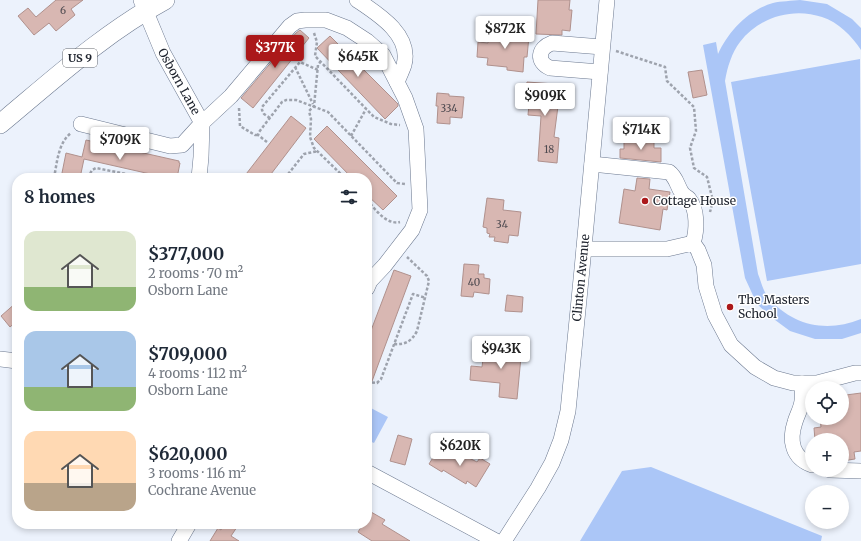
<!DOCTYPE html>
<html lang="en">
<head>
<meta charset="utf-8">
<style>
  :root { --surface:#fff; --page:#f6f6f7; --text:#1f2937; --muted:#747a83; --accent:#ab181a }
  body { margin:0; font-family:Merriweather,serif; background:var(--page); color:var(--text); height:100vh; display:flex; flex-direction:column; font-size:15px; white-space:nowrap }
  * { box-sizing:border-box; margin:0 }
  p { font-size:13px; color:var(--muted) }
  .icon { flex:none; width:22px; height:22px; fill:none; stroke:currentColor; stroke-width:2; stroke-linecap:round; stroke-linejoin:round }
  .map { position:relative; flex:1; overflow:hidden }
  .sheet { position:absolute; left:12px; top:173px; width:360px; height:356px; display:flex; flex-direction:column; background:var(--surface); border-radius:16px; box-shadow:0 2px 6px #0003 }
  .sheet>* { flex:none }
  .fabs { position:absolute; left:805px; top:381px; display:grid; gap:8px }
  .fabs a { display:grid; place-items:center; width:44px; height:44px; border-radius:50%; background:var(--surface); box-shadow:0 2px 6px #0003; font-size:20px }
  .price { position:absolute; translate:-50% -34px; padding:0 9px; border-radius:4px; background:#fff; color:#222; font-size:13px; line-height:26px; filter:drop-shadow(0 1px 2px #0008) }
  .price::after { content:''; position:absolute; left:50%; top:24px; width:12px; height:9px; margin-left:-6px; background:inherit; clip-path:polygon(0 0,100% 0,50% 100%) }
  .price.active { background:var(--accent); color:#fff }
  ul { padding:0; list-style:none }
  li { display:flex; align-items:center; gap:12px; height:100px; padding:0 12px }
  li span { display:grid; place-items:center; flex:none; width:112px; height:80px; border-radius:12px; color:#555 }
  li>.icon { margin-inline-start:auto }
  span .icon { width:48px; height:48px; fill:#fffc; stroke-width:1 }
  li b { font-size:17px }
  h2 { display:flex; justify-content:space-between; align-items:center; height:48px; padding:0 12px; font-size:17px }
  .map>svg:first-child { display:block }
  .green { fill:#abc6f7 }
  .building { fill:#d8b7b2; stroke:#b0918d }
  .lines { fill:none; stroke-linecap:round; stroke-linejoin:round }
  .minor-casing { stroke:#6b788f; stroke-width:16 }
  .major-casing { stroke:#6b788f; stroke-width:20 }
  .path { stroke:#9ea3ad; stroke-width:2.5; stroke-dasharray:3 2; stroke-linecap:butt }
  .minor { stroke:#fff; stroke-width:15 }
  .major { stroke:#fff; stroke-width:19 }
  .poi-dot { fill:#ab181a; stroke:#fff; stroke-width:1.5 }
  .labels { text-anchor:middle; stroke-width:3; stroke-linejoin:round; paint-order:stroke }
  .number-label { font-size:10px; fill:#4e4a50 }
  .shield { fill:#fff; stroke:#63666d; stroke-width:1 }
  .shield-label { font-size:11px; font-weight:bold; fill:#20252f }
  .street-label { font-size:12px; fill:#20252f; stroke:#fff }
  .poi-label { font-size:12px; fill:#20252f; stroke:#fff; text-anchor:start }
</style>
</head>
<body>
<div class="map">
<svg width="861" height="541" viewBox="0 0 861 541">
  <rect width="100%" height="100%" fill="#ecf2fc"/>
  <!-- green -->
  <path class="green" d="M800 0 827 4 852 19 861 28V50C852 36 838 22 822 17 793 7 759 17 740 42 732 52 727 68 725 81L758 274C761 281 763 291 768 297 792 326 827 333 861 319V333L842 339H815L790 331 771 317 757 304 745 278 703 45 716 42 718 54C728 32 748 10 773 3 781 1 792 1 800 0Z
    M860 59 861 264 767 281 731 82Z
    M367 406 388 417 374 443 367 440Z
    M651 467 822 536 821 541H580L622 471Z"/>
  <!-- building -->
  <path class="building" d="M56 0H83L71 9 75 15 56 31 49 23 34 35 18 16 28 8 36 17Z
    M538 0H570L569 10H572L570 31 562 30V35L536 34Z
    M489 29 513 32V35L529 36 527 57H524L523 72 507 70V67L487 65 488 58 477 57 478 42 488 43Z
    M300 30 309 38 253 108 241 98 296 33Z
    M330 36 398 104V106L385 119 317 48Z
    M702 70 707 95 693 98 688 72Z
    M527 82 555 84V86L561 87 559 107 558 106 554 137 559 138 557 163 538 161 541 116 528 115 529 104 524 103Z
    M437 93 449 94V96L464 97 462 118 450 117V124L437 123 438 106H436Z
    M291 116 306 128 268 178H243Z
    M327 126 397 196 383 210 367 195V178H352L314 139Z
    M624 139 654 140V148H661V162L620 158V149H624Z
    M86 140 179 161V163H180L177 178H168L84 159 80 178H61L66 153 82 157Z
    M637 178 650 179 649 189 670 192 667 210 663 209 660 230 619 223 624 189 635 191Z
    M487 198 504 200 503 210 521 212 518 236 509 235 508 243 494 241 495 237H489L490 234 487 233V228L483 227Z
    M464 264 479 265 478 274H484V278L490 279 489 294 474 292 473 297 461 296Z
    M394 270 411 276 368 392H367V341Z
    M507 295 523 297 522 312 505 311Z
    M17 302V321L10 327 1 316Z
    M502 345 522 346 517 399 499 397 500 383 470 380 471 366 482 367 484 351 501 353Z
    M861 393V451L854 452 855 459 842 461V440H815L814 428 821 427 820 418H842V400H846V395Z
    M398 435 412 439 405 465 390 461Z
    M439 448 456 458 459 453 477 462 480 458 490 464 476 487 467 481 466 484 443 470 442 472 429 464Z
    M371 512 385 520 382 524 410 541H372L358 532 363 524H367V518Z
    M224 524H239L231 536 239 541H210L218 528 221 530Z"/>
  <g class="lines">
    <!-- minor casing -->
    <g class="minor-casing">
      <g id="minor">
        <path id="s1" d="M141 0 163 53 202 123 201 157 199 178"/>
        <path d="M357 0C378 14 412 35 404 65 402 71 399 77 397 82"/>
        <path d="M600 72 550 68C536 62 538 48 552 43L602 47"/>
        <path d="M81 124 170 146 182 145 202 123 231 96 290 26 297 21 305 20H326L347 28 367 41 383 55 405 98 416 129 420 210 412 230 385 265 370 281 367 288"/>
        <path d="M592 164 669 172C677 178 677 186 682 193 684 196 687 197 689 199 698 210 697 231 693 243"/>
        <path d="M584 249H667L693 243 698 250 704 265 706 286 715 315 731 345 755 367 774 378 793 383H817L855 373H861"/>
        <path d="M0 359 17 361"/>
        <path d="M802 383C802 389 803 396 802 401 801 409 797 415 795 422 789 440 792 458 812 465"/>
        <path d="M830 470 861 471"/>
        <path d="M367 472 496 541"/>
        <path d="M179 541 189 524"/>
        <path id="s2" d="M504 541 538 488 552 463 561 440 568 411 582 269 607 0"/>
      </g>
    </g>
    <!-- major casing -->
    <g class="major-casing">
      <path id="major" d="M0 124C53 80 104 33 165 0"/>
    </g>
    <!-- path -->
    <path class="path" d="M314 33 317 42 315 56 374 117 391 124 400 125
      M616 51 665 67 667 81 694 107 696 131 690 148 694 168 707 177 713 201 710 212
      M321 61 318 65 314 106 309 111 311 119 310 137 314 148 345 178
      M295 67 313 104
      M239 108 240 126 255 135H258
      M270 118 264 114 262 110V107L300 62 318 70
      M351 136 366 109
      M267 142 258 135 259 132 282 102 286 100H296L328 112 393 179 397 183 405 184
      M54 178C57 163 58 143 71 133
      M88 178 92 170 96 168 146 178
      M285 178 304 154 318 151
      M367 200C376 210 386 225 400 222
      M394 344C405 345 412 341 417 331L429 281 427 276 407 257
      M367 382 377 383 381 379 413 294 426 298"/>
    <!-- minor -->
    <use href="#minor" class="minor"/>
    <!-- major -->
    <use href="#major" class="major"/>
  </g>
  <!-- markers -->
  <g class="poi-dot">
    <circle cx="645" cy="201" r="4"/>
    <circle cx="730" cy="307" r="4"/>
  </g>
  <g class="labels">
    <!-- number labels -->
    <g class="number-label">
      <text x="63" y="14">6</text>
      <text x="449" y="112">334</text>
      <text x="549" y="153">18</text>
      <text x="502" y="228">34</text>
      <text x="474" y="286">40</text>
    </g>
    <!-- shield labels -->
    <rect class="shield" x="63" y="49" width="34" height="18" rx="3"/>
    <g class="shield-label">
      <text x="80" y="62">US 9</text>
    </g>
    <!-- street labels -->
    <g class="street-label">
      <text dy="4" stroke="none"><textPath href="#s1" startOffset="90">Osborn Lane</textPath></text>
      <text dy="4" stroke="none"><textPath href="#s2" startOffset="280">Clinton Avenue</textPath></text>
    </g>
    <!-- poi labels -->
    <g class="poi-label">
      <text x="653" y="205">Cottage House</text>
      <text x="738" y="304">The Masters<tspan x="738" dy="14">School</tspan></text>
    </g>
  </g>
</svg>
<div class="fabs">
<a><svg class="icon" aria-label="locate" viewBox="0 0 24 24"><circle cx="12" cy="12" r="6"/><path d="M12 2v4M12 18v4M2 12h4M18 12h4"/></svg></a>
<a>+</a>
<a>−</a>
</div>
<b class="price" style="left:505px;top:50px">$872K</b>
<b class="price active" style="left:275px;top:69px">$377K</b>
<b class="price" style="left:358px;top:78px">$645K</b>
<b class="price" style="left:545px;top:117px">$909K</b>
<b class="price" style="left:641px;top:151px">$714K</b>
<b class="price" style="left:120px;top:161px">$709K</b>
<b class="price" style="left:501px;top:370px">$943K</b>
<b class="price" style="left:460px;top:467px">$620K</b>
<section class="sheet">
<h2>8 homes<svg class="icon" aria-label="filters" viewBox="0 0 24 24"><path d="M4 7h16M4 17h16"/><circle cx="9" cy="7" r="2"/><circle cx="15" cy="17" r="2"/></svg></h2>
<ul>
<li><span style="background:linear-gradient(#dfe7d0 70%,#8fb573 0)"><svg class="icon" aria-label="home" viewBox="0 0 24 24"><path d="M3 11l9-7 9 7M6 9v11h12V9"/></svg></span><div><b>$377,000</b><p>2 rooms · 70 m²</p><p>Osborn Lane</p></div></li>
<li><span style="background:linear-gradient(#a9c7e8 70%,#8fb573 0)"><svg class="icon" aria-label="home" viewBox="0 0 24 24"><path d="M3 11l9-7 9 7M6 9v11h12V9"/></svg></span><div><b>$709,000</b><p>4 rooms · 112 m²</p><p>Osborn Lane</p></div></li>
<li><span style="background:linear-gradient(#ffd9b3 65%,#b9a48a 0)"><svg class="icon" aria-label="home" viewBox="0 0 24 24"><path d="M3 11l9-7 9 7M6 9v11h12V9"/></svg></span><div><b>$620,000</b><p>3 rooms · 116 m²</p><p>Cochrane Avenue</p></div></li>
</ul>
</section>
</div>
</body>
</html>
